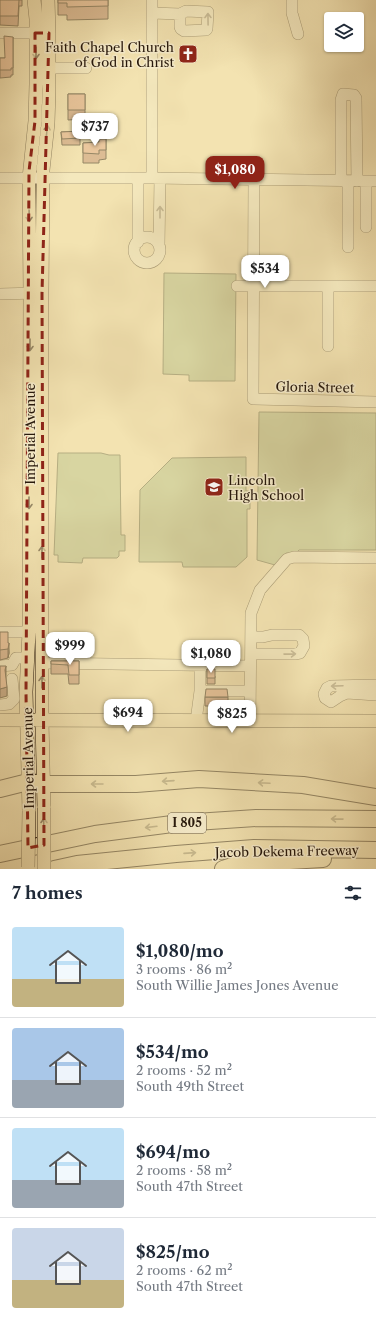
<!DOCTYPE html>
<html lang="en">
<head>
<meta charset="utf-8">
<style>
  :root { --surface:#fff; --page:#f6f6f7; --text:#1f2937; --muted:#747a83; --line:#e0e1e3; --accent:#8f2418 }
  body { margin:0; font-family:"Libre Caslon Text",serif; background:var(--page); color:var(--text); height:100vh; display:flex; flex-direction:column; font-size:15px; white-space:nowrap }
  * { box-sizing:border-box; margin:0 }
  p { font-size:13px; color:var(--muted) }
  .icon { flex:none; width:22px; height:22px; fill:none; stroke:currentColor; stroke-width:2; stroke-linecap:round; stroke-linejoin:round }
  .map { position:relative; height:869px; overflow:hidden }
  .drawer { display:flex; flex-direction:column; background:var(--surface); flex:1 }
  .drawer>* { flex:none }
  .buttons { position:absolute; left:324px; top:12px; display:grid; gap:8px }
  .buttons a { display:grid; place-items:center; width:40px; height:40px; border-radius:4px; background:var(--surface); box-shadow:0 1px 3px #0004; font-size:20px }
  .price { position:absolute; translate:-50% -34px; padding:0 9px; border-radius:8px; background:#fff; color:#222; font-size:13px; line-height:26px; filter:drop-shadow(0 1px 2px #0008) }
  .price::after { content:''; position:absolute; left:50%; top:24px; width:12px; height:9px; margin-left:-6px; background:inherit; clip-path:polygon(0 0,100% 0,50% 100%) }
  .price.current { background:var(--accent); color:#fff }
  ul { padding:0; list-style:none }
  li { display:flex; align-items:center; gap:12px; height:100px; padding:0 12px }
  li+li { border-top:1px solid var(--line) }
  li span { display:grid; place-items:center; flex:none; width:112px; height:80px; border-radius:4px; color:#555 }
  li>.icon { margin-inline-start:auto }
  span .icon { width:48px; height:48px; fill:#fffc; stroke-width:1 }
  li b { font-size:17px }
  h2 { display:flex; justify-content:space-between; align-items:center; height:48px; padding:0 12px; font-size:17px }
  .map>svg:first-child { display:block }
  .green { fill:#b8c48e; stroke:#6e6e4c }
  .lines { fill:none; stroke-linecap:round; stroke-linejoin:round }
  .minor-casing { stroke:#584a34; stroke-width:12 }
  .major-casing { stroke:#25170b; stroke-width:14 }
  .highway-casing { stroke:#25170b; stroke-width:18 }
  .minor { stroke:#f7edcc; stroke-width:11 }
  .major { stroke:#f3e3b1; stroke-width:13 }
  .highway { stroke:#f3e3b1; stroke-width:16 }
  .major-bridge-casing { stroke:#25170b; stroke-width:14; stroke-linecap:butt }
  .major-bridge { stroke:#f3e3b1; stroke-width:13 }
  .wall { fill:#c18d72; stroke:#25170b }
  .shaded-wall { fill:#9d735d; stroke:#25170b }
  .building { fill:#e0a485; stroke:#25170b }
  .oneway { stroke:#988d75 }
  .oneway2 { stroke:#968766 }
  .marked { fill:none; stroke:#8f2418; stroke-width:3; stroke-dasharray:8 5; stroke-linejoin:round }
  .labels { text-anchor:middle; stroke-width:3; stroke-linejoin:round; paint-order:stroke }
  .shield { fill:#f7edcc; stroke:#645745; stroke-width:1 }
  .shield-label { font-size:12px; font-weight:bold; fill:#25170b }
  .poi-label { font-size:13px; fill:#25170b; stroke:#f7edcc; text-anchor:end }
  .street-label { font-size:13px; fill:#25170b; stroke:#f7edcc }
</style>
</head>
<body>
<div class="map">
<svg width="376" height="869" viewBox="0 0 376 869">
  <rect width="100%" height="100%" fill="#f3e3b1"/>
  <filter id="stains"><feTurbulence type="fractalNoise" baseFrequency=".005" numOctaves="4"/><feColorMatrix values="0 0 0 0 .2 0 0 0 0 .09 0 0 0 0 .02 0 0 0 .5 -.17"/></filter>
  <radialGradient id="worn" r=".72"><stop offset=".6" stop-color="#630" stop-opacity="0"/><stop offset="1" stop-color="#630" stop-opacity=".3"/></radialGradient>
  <!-- green -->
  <path class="green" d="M164 273 236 274 235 381H189V375L163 374Z
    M259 412 376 413V550H299L295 554 286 553 275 565 257 560Z
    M58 453H101L109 455H120L121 535H125V551H119V556L117 558H83L82 563 58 562V555H54Z
    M246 457V491H250V509H247V557L236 567H183L182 562H139L140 490 172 458Z"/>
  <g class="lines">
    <!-- minor casing -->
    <g class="minor-casing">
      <path id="minor" d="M292 0V13L298 34
        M152 13 180 14 186 11 208 12 207 29 206 30 184 31 181 29 180 27V14
        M0 33H44
        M49 68H86
        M0 178H152L376 181
        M138 178V242
        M152 178V0
        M254 179 253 399 376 402
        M341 181V100L343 94 354 95 356 98 357 181
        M366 181V227
        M134 250a13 13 0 1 1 26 0a13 13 0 1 1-26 0Z
        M159 246 160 178
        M348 247V181
        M237 286H376
        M328 286V346
        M0 294 37 293
        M0 632H29
        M251 637H263L272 635H299L303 639 304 646 300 653 295 654H251
        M42 663 250 666
        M0 666 12 665 16 658H28
        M376 685 331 686 327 688 324 694 325 698 331 702 340 696 347 693 376 695
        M200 691V665
        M0 705 9 704 14 699 12 679
        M196 721 200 691H250
        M250 721 251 613 260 590 287 559 294 557 376 558"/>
    </g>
    <!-- major casing -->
    <g class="major-casing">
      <path id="major" d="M0 720 376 721
        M44 808 42 721V293L43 170 48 123 49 90V33L48 0
        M29 811 26 692 29 632 30 293 29 178 35 121 36 84V19L34 0"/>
    </g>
    <!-- highway casing -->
    <g class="highway-casing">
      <path id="highway" d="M0 789 28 782 44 784H136L199 779 303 785 376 797
        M0 854 95 834 180 823 256 818 376 819
        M54 869 77 864 176 854 254 848 376 850
        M223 869 239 864 323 859"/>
    </g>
    <!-- minor -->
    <use href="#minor" class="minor"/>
    <!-- major -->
    <use href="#major" class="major"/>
    <!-- highway -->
    <use href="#highway" class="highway"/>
    <!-- major-bridge casing -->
    <g class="major-bridge-casing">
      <path id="major-bridge" d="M28 867 29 811
        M44 869V808"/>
    </g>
    <!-- major-bridge -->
    <use href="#major-bridge" class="major-bridge"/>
  </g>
  <!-- wall -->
  <path class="wall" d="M0 0H22V6H19L18 26 0 25Z
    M58 0H108V19L67 20V15H58Z
    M13 37V75H11V77L0 78V58H5Z
    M68 94H85V119L68 120Z
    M80 131V145H62L61 132Z
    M106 139V159L99 160V163H83V143L99 142Z
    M0 632 8 643 9 653 8 658 0 660Z
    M51 661H79V684H69L68 674H51Z
    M207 669 215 676V684H207Z
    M205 697H228V706H205Z"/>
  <!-- shaded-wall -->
  <path class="shaded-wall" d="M9 643V653L8 658V649Z
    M6 666V675L5 680V670Z
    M7 687V696L0 698V689Z"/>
  <!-- building -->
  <path class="building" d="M0 0H19L18 16H0Z
    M58 0H108V6L67 7V3H58Z
    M4 36 13 37V68H11V70H0V58H5Z
    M68 94H85V110H68Z
    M80 131V138L62 139 61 132Z
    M99 139H106V150H99V154L83 153V143L99 142Z
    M0 632H8V643H9L8 649 0 650Z
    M51 661H79V675H69L68 665 51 664Z
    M0 666H6L5 670 7 687 0 689Z
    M207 669H215V678H207Z
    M206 689H227L228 697H205Z"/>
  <!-- one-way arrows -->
  <defs><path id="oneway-shaft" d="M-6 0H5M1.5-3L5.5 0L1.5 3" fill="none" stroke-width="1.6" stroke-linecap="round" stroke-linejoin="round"/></defs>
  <g class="oneway">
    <use href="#oneway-shaft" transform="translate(208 19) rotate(-91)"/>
    <use href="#oneway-shaft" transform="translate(160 212) rotate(-90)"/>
    <use href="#oneway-shaft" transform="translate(290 654) rotate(-1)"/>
    <use href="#oneway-shaft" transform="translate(337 686) rotate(178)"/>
  </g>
  <g class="oneway2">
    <use href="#oneway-shaft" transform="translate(36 53) rotate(90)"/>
    <use href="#oneway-shaft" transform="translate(47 131) rotate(-84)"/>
    <use href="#oneway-shaft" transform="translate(29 216) rotate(89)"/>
    <use href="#oneway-shaft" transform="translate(30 345) rotate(90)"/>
    <use href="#oneway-shaft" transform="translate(29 503) rotate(90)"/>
    <use href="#oneway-shaft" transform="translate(42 552) rotate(-90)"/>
    <use href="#oneway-shaft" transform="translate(42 682) rotate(-90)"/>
    <use href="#oneway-shaft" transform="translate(168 781) rotate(176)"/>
    <use href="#oneway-shaft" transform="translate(264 783) rotate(-177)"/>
    <use href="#oneway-shaft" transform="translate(97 784) rotate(-180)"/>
    <use href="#oneway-shaft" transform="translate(337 819) rotate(-179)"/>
    <use href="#oneway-shaft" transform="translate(44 824) rotate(-90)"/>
    <use href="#oneway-shaft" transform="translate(151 827) rotate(173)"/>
    <use href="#oneway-shaft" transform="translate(190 853) rotate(-4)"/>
  </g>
  <!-- marked area -->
  <path d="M0 0H376V869H0ZM35 33H49L42 293 44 845 28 848 26 692 29 171 35 121Z" fill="#f3e3b1" fill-opacity=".55" fill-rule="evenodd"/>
  <path class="marked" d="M35 33H49L42 293 44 845 28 848 26 692 29 171 35 121Z"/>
  <!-- icons -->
  <defs>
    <g id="church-square" transform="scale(1)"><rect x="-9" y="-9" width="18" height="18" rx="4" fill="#8f2418" stroke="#f7edcc"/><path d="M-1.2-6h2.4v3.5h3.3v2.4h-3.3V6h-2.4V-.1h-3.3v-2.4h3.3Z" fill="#fff"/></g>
    <g id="school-square" transform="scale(1)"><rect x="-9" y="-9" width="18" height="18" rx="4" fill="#8f2418" stroke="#f7edcc"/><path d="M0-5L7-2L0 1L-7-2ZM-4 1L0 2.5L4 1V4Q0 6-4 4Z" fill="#fff"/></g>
  </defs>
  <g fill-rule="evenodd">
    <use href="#church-square" x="188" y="54"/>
    <use href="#school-square" x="214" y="487"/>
  </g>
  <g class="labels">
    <!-- shield labels -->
    <rect class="shield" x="168" y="813" width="38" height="20" rx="3"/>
    <g class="shield-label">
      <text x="187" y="827">I 805</text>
    </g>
    <!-- poi labels -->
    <g class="poi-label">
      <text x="174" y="52">Faith Chapel Church<tspan x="174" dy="15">of God in Christ</tspan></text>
      <text x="228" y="485" text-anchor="start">Lincoln<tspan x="228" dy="15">High School</tspan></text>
    </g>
    <!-- street labels -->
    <g class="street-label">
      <text transform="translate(315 387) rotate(1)" y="5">Gloria Street</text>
      <text transform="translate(30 434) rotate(-90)" y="5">Imperial Avenue</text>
      <text transform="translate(28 758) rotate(-91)" y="5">Imperial Avenue</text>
      <text transform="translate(287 851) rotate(-1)" y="5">Jacob Dekema Freeway</text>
    </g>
  </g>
  <rect width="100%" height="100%" filter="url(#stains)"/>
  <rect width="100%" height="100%" fill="url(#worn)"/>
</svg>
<div class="buttons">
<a><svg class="icon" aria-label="layers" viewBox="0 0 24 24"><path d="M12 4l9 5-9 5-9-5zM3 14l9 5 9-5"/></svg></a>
</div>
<b class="price" style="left:95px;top:147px">$737</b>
<b class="price current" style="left:235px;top:190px">$1,080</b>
<b class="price" style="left:265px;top:289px">$534</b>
<b class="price" style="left:70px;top:666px">$999</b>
<b class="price" style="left:211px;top:674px">$1,080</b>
<b class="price" style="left:128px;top:733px">$694</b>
<b class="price" style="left:232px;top:734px">$825</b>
</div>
<section class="drawer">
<h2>7 homes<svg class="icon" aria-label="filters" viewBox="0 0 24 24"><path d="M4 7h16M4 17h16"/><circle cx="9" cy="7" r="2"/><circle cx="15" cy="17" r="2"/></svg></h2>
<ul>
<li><span style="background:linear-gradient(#bfe0f5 65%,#c2b280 0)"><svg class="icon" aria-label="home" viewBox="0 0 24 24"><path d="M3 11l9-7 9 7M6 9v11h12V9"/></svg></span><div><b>$1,080/mo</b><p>3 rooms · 86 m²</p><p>South Willie James Jones Avenue</p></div></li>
<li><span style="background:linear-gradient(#a9c7e8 65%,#9aa5b1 0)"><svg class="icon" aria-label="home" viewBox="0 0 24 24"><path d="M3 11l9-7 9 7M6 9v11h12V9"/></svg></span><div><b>$534/mo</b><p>2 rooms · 52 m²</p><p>South 49th Street</p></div></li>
<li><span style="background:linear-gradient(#bfe0f5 65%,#9aa5b1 0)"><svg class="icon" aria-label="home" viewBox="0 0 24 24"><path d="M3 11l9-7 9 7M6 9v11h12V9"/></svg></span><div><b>$694/mo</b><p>2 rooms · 58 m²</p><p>South 47th Street</p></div></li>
<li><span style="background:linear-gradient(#c9d6e8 65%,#c2b280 0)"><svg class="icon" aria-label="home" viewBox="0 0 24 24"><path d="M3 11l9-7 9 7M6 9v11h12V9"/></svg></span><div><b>$825/mo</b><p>2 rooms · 62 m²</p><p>South 47th Street</p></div></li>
</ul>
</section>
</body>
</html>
